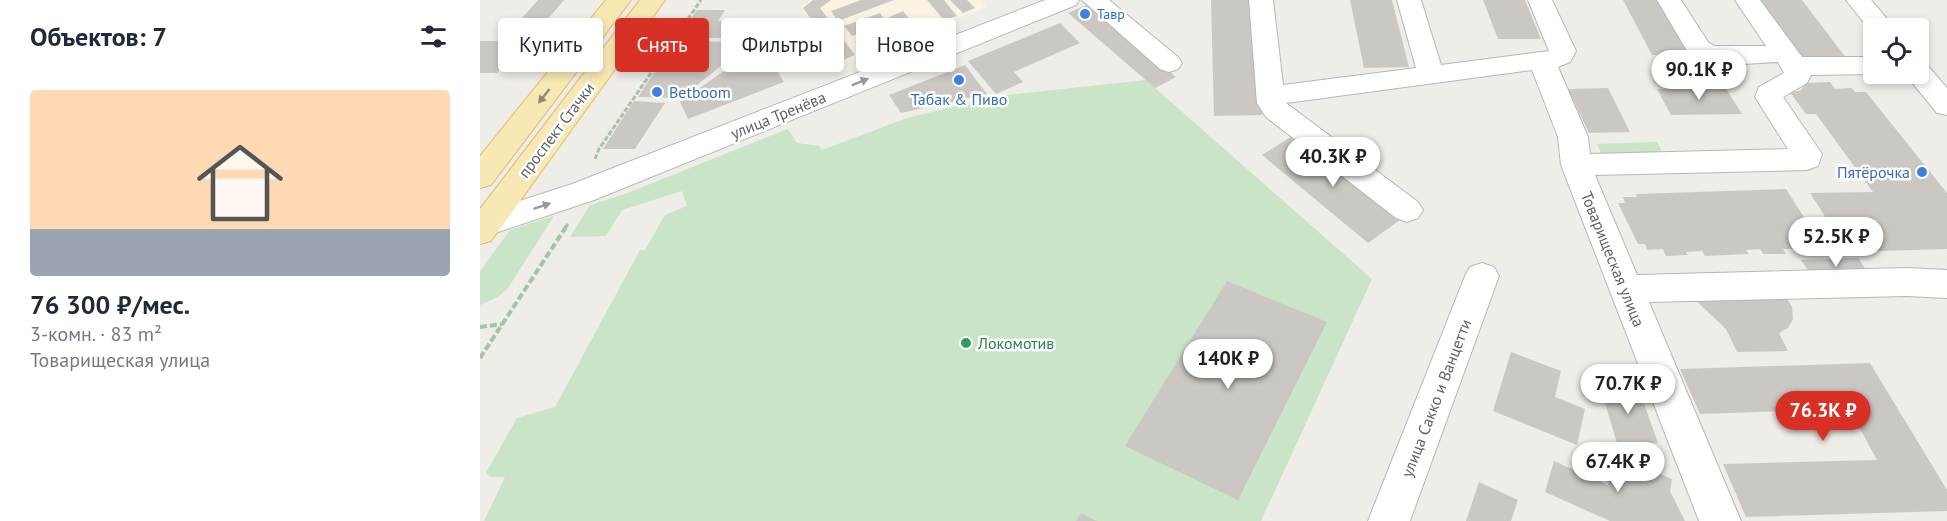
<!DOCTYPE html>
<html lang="ru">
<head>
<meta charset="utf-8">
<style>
  :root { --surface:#fff; --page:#f6f6f7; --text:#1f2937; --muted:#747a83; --accent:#d93025 }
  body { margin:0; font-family:"PT Sans",sans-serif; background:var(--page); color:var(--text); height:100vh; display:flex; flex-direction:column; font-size:22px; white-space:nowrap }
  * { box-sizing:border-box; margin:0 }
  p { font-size:20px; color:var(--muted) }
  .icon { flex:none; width:33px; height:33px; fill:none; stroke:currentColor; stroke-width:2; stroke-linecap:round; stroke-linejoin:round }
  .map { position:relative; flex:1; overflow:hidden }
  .drawer { display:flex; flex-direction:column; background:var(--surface); width:480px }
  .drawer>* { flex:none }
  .guide { position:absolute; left:18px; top:18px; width:570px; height:54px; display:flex; gap:12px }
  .controls { position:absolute; left:1383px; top:18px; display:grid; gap:12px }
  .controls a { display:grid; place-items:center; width:66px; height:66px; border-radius:6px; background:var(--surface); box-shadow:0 3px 9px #0003; font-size:30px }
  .price { position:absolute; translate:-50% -51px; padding:0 14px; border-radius:21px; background:#fff; color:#222; font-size:20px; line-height:39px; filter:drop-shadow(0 2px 3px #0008) }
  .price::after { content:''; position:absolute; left:50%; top:36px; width:18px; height:14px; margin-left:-9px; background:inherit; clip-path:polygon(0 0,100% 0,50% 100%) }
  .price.on { background:var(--accent); color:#fff }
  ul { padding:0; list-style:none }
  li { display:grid; align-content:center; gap:12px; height:318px; padding:0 30px }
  li span { display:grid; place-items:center; height:186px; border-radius:6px; color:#555 }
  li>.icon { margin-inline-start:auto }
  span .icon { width:108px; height:108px; fill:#fffc; stroke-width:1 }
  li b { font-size:26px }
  h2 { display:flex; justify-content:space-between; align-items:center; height:72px; padding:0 30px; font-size:26px }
  .chip { padding:0 21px; border-radius:6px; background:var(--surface); box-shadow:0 3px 9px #0003; font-size:21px; line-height:54px }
  .chip.on { background:var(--accent); color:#fff }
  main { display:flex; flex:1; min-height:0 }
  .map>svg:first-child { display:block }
  .commercial { fill:#fbf3e1 }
  .green { fill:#c9e4c7 }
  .building { fill:#cbc8c4 }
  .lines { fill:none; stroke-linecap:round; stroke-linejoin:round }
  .minor-casing { stroke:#b4b7ba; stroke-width:2 }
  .major-casing { stroke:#e4bb6c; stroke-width:2 }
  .path-far1 { stroke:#a0c5a8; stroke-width:3; stroke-dasharray:5 2; stroke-linecap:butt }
  .path { stroke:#a0c5a8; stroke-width:4; stroke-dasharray:7 3; stroke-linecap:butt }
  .minor { fill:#fff; fill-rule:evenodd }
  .major { fill:#f7e8b4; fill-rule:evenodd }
  .oneway { fill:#97999c }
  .oneway2 { fill:#8d8a7d }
  .shop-dot { fill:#3f7fe0; stroke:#fff; stroke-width:2 }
  .leisure-dot { fill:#2e9e5b; stroke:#fff; stroke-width:2 }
  .labels { text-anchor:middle; stroke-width:5; stroke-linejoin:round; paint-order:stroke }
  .far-shop-label { font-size:14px; fill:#366cbe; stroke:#fff; text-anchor:start }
  .shop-label { font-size:16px; fill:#366cbe; stroke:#fff; text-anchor:start }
  .street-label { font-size:16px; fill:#5f6266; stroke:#fff }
  .leisure-label { font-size:16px; fill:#27864d; stroke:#fff; text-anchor:start }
</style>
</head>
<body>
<main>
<section class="drawer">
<h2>Объектов: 7<svg class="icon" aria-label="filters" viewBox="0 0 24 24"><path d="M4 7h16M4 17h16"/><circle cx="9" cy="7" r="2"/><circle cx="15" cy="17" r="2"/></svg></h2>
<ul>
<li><span style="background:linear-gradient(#ffd9b3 75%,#9aa5b1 0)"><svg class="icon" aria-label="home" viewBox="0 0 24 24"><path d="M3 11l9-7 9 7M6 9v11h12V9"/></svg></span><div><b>76 300 ₽/мес.</b><p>3-комн. · 83 m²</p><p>Товарищеская улица</p></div></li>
</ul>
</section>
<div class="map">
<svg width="1467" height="521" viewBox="0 0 1467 521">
  <rect width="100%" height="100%" fill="#efede7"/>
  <!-- commercial -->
  <path class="commercial" d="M330 0H500L507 7 360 64 320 7Z"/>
  <!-- green -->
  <path class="green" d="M666 80 892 279 781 521H4L25 477H10L6 473 37 418 75 407 160 250H165L185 215 207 206 202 191 142 210 126 236 90 237 110 205 145 194 308 129 317 143 339 146 342 150 427 118 518 96Z
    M1177 142 1186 159 1125 161 1117 144Z
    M74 216 28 288 18 297 0 305V271L30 230Z"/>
  <!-- building -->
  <path class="building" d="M58 0H84L62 26H35Z
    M333 0H351L340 8 375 55 361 61 323 8Z
    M381 0H414L358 21 351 11Z
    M447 0H464L477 16 464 20Z
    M470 0H487L495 8 483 13Z
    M731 0H773L782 115 734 116Z
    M870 0H912L929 67 884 68Z
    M1003 0H1045L1061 39H1018Z
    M1143 0H1183L1214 55H1172Z
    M1279 0H1322L1367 59H1322Z
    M609 4 696 77 675 88 588 13Z
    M217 10H245L238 21H254L244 38H198Z
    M423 11 439 31 424 37 409 17Z
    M400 13 407 23 372 36 364 26Z
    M580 23 600 43 534 72 543 82 516 94 488 61Z
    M330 25 339 40 292 57 283 41Z
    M411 29 419 39 382 52 375 42Z
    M0 41H43L17 73H0Z
    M195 41 261 42 252 57 201 98 158 97Z
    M283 48 304 82 208 119 200 102 266 55Z
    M347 50 357 65 336 72 327 57Z
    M485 65 507 94 421 113 409 95Z
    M1350 82 1355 89 1372 88 1375 92H1386L1467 193V249L1368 252 1330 193 1393 192 1336 114H1326L1309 91H1320L1326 83Z
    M1245 87 1262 114 1191 115 1177 89Z
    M1128 88 1150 132 1109 133 1088 89Z
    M154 101 185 103 155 149H123Z
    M817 133 924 217 888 243 782 155Z
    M1306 189 1347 253H1335L1331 248 1303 249 1306 254H1283L1280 249 1266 250 1269 254 1225 256 1222 251 1206 252 1208 255 1186 256 1183 249 1167 250 1165 244H1158L1138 203H1145L1143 197H1157L1156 194Z
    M1378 258 1391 277 1333 278 1321 260Z
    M747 281 847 322 758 500 645 446Z
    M1305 295 1312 307 1313 319 1308 328 1299 333 1308 351 1257 352 1246 329 1212 297Z
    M1031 352 1081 371 1075 397 1105 409 1097 445 1013 411Z
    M1390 363 1467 490V511L1266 517 1243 464 1397 460 1369 409 1220 414 1200 369Z
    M1120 387H1158L1178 443H1137Z
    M1135 455 1192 479 1190 491 1205 521H1130L1065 492 1074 461 1128 485Z
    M999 482 1038 500 1031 521H986Z
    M601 513 617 521H596Z"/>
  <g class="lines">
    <!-- minor casing -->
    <g class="minor-casing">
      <path id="minor" d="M565 0H599L596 5 114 200 6 236 0 234V214L92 184Z
        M602 0H629L698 57 702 63 698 69 689 72 680 69Z
        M769 0H793L803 85 936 68 917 0H941L961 65 1069 51 1048 0H1072L1096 51 1090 62 1078 67 1108 137 1110 154 1308 149 1275 97 1279 87 1304 73 1298 62C1269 63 1234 70 1209 54L1177 0H1201L1228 42 1234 46H1286L1255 0H1280L1322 57H1394V74H1398L1331 75 1327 83 1303 97 1342 154 1338 166 1327 170 1115 175 1157 275 1427 268 1467 270V298L1427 296 1169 302 1261 521H1219L1081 165 1078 137 1052 70 806 103 938 202 943 210 938 218 927 222 916 218 786 117 777 103Z
        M1366 0H1391L1415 28H1394L1393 34Z
        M1438 63 1448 66 1467 88V115L1457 113 1425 74H1438Z
        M1002 263 1014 267 1019 276 930 521H888L985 276 990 267Z"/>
    </g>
    <!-- major casing -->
    <g class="major-casing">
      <path id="major" d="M126 0H151L11 185 0 188V156Z
        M160 0H185L11 241 0 244V209Z"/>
    </g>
    <!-- path-far1 -->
    <path class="path-far1" d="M115 159 119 149 221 0
      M85 228 88 224"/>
    <!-- path -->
    <path class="path" d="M0 327 22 324
      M0 358 86 227"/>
    <!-- minor -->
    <use href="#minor" class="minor"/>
    <!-- major -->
    <use href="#major" class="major"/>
  </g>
  <!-- one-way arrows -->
  <defs><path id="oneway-solid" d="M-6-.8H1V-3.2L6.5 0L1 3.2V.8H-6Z" transform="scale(1.5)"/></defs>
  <g class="oneway">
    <use href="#oneway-solid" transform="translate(380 82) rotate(-22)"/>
    <use href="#oneway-solid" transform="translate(62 206) rotate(-18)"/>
  </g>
  <use class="oneway2" href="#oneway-solid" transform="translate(64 96) rotate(128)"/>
  <!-- markers -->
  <g class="shop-dot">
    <circle cx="605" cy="14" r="6"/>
    <circle cx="479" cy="80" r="6"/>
    <circle cx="177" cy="92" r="6"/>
    <circle cx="1442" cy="172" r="6"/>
  </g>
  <circle class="leisure-dot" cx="486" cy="343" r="6"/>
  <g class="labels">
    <!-- far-shop labels -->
    <g class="far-shop-label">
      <text x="617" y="19">Тавр</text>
    </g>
    <!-- shop labels -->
    <g class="shop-label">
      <text x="189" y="98">Betboom</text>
      <text x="479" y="105" text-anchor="middle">Табак &amp; Пиво</text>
      <text x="1430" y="178" text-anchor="end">Пятёрочка</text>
    </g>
    <!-- street labels -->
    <g class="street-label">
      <text transform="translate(298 115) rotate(-22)" y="6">улица Тренёва</text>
      <text transform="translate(76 130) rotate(-53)" y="6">проспект Стачки</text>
      <text transform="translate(1133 259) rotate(68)" y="6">Товарищеская улица</text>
      <text transform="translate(956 398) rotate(-69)" y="6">улица Сакко и Ванцетти</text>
    </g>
    <!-- leisure labels -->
    <g class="leisure-label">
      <text x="498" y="349">Локомотив</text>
    </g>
  </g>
</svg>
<div class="controls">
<a><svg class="icon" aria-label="locate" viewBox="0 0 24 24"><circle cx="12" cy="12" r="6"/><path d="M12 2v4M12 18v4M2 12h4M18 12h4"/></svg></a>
</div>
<b class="price" style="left:1219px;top:101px">90.1K ₽</b>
<b class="price" style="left:853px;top:188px">40.3K ₽</b>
<b class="price" style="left:1356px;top:268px">52.5K ₽</b>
<b class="price" style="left:748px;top:390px">140K ₽</b>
<b class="price" style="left:1148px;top:415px">70.7K ₽</b>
<b class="price on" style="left:1343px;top:442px">76.3K ₽</b>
<b class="price" style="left:1138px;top:493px">67.4K ₽</b>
<div class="guide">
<a class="chip">Купить</a>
<a class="chip on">Снять</a>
<a class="chip">Фильтры</a>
<a class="chip">Новое</a>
</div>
</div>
</main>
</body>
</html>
